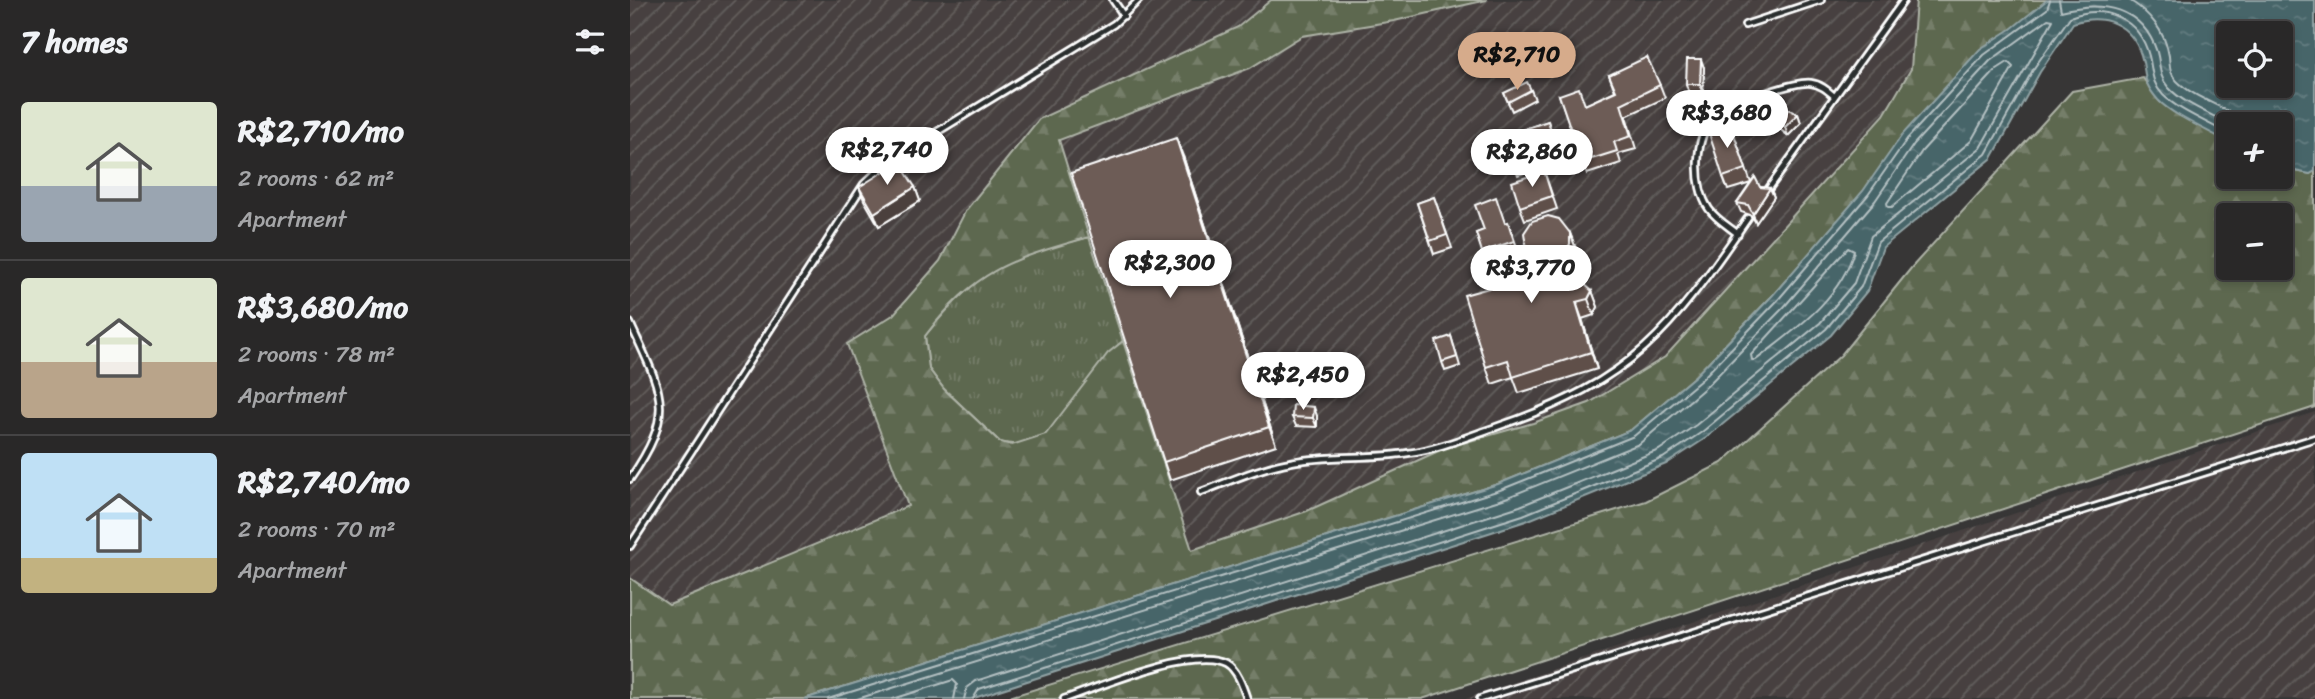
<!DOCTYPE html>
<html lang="en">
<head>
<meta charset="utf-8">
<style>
  :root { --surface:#292828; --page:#313030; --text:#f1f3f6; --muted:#a5a6a8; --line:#454445; --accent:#d6ab8b }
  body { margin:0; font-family:Sriracha,sans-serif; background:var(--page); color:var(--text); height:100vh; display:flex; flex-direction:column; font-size:26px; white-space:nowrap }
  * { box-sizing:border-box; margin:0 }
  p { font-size:23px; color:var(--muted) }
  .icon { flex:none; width:38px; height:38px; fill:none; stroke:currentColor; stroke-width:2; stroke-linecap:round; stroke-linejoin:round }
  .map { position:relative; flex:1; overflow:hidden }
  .details { display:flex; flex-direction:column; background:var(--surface); width:630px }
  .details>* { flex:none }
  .tools { position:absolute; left:1586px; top:21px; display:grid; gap:14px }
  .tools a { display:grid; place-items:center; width:77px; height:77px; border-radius:7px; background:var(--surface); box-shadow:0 4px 10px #0003,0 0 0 2px var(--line); font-size:35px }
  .price { position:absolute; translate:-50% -60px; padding:0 16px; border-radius:24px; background:#fff; color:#222; font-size:23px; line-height:46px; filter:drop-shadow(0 2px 4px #0008) }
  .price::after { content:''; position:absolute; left:50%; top:42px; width:21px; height:16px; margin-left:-10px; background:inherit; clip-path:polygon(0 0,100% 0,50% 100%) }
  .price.active { background:var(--accent); color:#111 }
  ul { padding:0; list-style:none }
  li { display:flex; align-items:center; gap:21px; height:175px; padding:0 21px }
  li+li { border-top:2px solid var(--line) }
  li span { display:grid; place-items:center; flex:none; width:196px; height:140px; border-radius:7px; color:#555 }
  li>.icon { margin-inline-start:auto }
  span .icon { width:84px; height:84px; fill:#fffc; stroke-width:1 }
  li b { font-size:30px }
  h2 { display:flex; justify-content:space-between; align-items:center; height:84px; padding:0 21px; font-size:30px }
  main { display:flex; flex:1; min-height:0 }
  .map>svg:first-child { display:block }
  .industrial { fill:url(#industrial-furrows) }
  .grass { fill:url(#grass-tufts); stroke:#aeb3a7; stroke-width:2 }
  .forest { fill:url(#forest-firs); stroke:#aeb3a7; stroke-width:2; fill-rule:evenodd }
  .water { fill:url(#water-ripples); stroke:#91a3a5; stroke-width:2; fill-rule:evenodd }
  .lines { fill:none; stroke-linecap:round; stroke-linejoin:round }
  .shore { stroke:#b5c1c3; stroke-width:2 }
  .lane-casing { stroke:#fff; stroke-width:10 }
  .lane { stroke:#2a2d2e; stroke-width:4.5 }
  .wall { fill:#5e4f4a; stroke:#fff; stroke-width:2 }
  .shaded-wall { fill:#4c403c; stroke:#fff; stroke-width:2 }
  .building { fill:#6d5c56; stroke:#fff; stroke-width:2 }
</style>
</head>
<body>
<main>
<section class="details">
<h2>7 homes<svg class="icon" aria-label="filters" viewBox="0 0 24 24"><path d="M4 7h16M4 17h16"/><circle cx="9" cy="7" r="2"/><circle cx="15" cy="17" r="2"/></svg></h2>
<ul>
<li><span style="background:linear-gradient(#dfe7d0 60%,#9aa5b1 0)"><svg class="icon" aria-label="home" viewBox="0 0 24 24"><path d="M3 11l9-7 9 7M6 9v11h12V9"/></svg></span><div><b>R$2,710/mo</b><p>2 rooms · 62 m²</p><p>Apartment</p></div></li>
<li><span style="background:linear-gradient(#dfe7d0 60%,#b9a48a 0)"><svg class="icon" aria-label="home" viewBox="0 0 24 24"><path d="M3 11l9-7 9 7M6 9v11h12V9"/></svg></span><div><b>R$3,680/mo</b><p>2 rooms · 78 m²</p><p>Apartment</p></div></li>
<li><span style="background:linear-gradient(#bfe0f5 75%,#c2b280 0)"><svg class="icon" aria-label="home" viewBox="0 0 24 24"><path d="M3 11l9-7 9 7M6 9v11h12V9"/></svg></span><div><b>R$2,740/mo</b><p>2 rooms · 70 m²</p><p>Apartment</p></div></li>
</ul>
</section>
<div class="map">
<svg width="1685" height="699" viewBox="0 0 1685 699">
  <defs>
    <pattern id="industrial-furrows" width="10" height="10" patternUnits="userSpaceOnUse" patternTransform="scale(1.75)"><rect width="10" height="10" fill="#474140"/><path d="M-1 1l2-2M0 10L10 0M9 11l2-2" fill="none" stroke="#635e5d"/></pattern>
    <pattern id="grass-tufts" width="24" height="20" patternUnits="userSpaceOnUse" patternTransform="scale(1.75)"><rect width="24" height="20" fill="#5d674f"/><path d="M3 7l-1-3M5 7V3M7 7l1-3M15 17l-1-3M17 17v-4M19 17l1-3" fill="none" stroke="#757e69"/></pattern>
    <pattern id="forest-firs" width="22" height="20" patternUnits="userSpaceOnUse" patternTransform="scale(1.75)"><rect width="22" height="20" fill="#5d674f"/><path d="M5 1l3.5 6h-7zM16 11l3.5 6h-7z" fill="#757e69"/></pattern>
    <pattern id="water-ripples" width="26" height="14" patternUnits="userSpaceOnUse" patternTransform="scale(1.75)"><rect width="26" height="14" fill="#476569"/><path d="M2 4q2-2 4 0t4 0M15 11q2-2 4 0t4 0" fill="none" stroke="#637c80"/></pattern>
  </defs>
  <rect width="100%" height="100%" fill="#373636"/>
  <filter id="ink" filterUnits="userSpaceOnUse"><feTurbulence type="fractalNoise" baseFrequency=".0143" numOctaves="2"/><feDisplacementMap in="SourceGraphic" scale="14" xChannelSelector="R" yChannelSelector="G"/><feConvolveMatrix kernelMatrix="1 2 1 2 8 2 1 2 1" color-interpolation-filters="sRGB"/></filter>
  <g filter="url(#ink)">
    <!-- industrial -->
    <path class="industrial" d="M0 0H641L608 27 409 120 336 210 310 261 263 315 217 344 278 506 39 605 0 578Z
      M857 0H1286L1281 69 1254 115 1035 357 959 403 677 511 562 550 429 140 620 68 672 36 764 21Z
      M1685 412V699H835Z"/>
    <!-- grass -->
    <path class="grass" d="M459 237 493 341C460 367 445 408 417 433 405 444 385 446 370 442L314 389 299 369 295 336C319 306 345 278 380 260 404 249 434 244 459 237Z"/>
    <!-- forest -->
    <path class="forest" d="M641 0H857L764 21 672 36 620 68 429 140 459 237C380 260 347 268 295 336L299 369 314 389 370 442 382 445 416 434 478 353 493 341 562 550 677 511 815 448 903 423 959 403 1035 357 1254 115 1281 69 1286 0H1417L1299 119 1142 296 1066 375 1001 430 868 484 174 699H0V578L39 605 278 506 217 344 263 315 310 261 336 210 409 119 608 27Z
      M1513 78 1530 102 1598 142V177H1650V168L1680 174 1685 171V407L792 699H373L1016 501 1092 463 1211 355 1282 267 1442 91ZM1598 215H1650V268H1598Z"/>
    <!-- water -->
    <path class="water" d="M1417 0H1685V171L1680 174 1650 168V124H1598V142C1579 131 1542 115 1528 100 1510 79 1518 76 1511 55 1501 24 1474 13 1443 23L1410 72 1362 158 1253 247 1237 291 1201 335 1076 438 1036 464 896 521 341 699H174L868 484 1001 430 1066 375 1142 296 1233 191 1272 135 1350 49 1381 29ZM1598 33H1650V86H1598Z"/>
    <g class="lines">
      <!-- shore -->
      <path class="shore" d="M1429 0 1431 11C1473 0 1512 7 1527 52 1531 66 1528 75 1538 87 1552 103 1581 114 1599 124
        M1499 0C1519 12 1535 31 1539 56 1540 66 1539 73 1547 81 1566 100 1597 106 1617 124
        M1378 62 1383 67 1341 141 1262 207H1258L1257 203 1292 151 1367 69Z
        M1218 248 1224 251C1210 300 1164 330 1126 360H1122L1121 355Z
        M198 699 870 490 1004 436 1071 380 1147 301 1238 195 1277 139 1354 55 1417 9 1420 0
        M227 699 873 499 1009 444 1077 386 1154 307 1245 201 1284 144 1360 61 1418 19 1423 20 1350 148 1241 236 1224 283 1190 323 1066 425 1029 450 890 506 346 681 337 688 334 699
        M263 699 323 680 327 684 324 699
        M343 699 349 689 893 515 1033 458 1072 432 1196 329 1231 287 1248 242 1356 154 1404 68 1440 17C1475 4 1509 18 1519 56 1523 72 1521 82 1533 95 1549 111 1578 122 1598 134"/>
      <!-- lane casing -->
      <g class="lane-casing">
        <path id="lane" d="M483 0 494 16
          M1115 25 1191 0
          M1137 191 1274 0
          M1108 234C1098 226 1086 219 1079 209 1063 186 1064 137 1084 117 1097 105 1164 81 1181 83 1190 84 1197 90 1204 96
          M0 323C32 393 47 411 0 479
          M571 492C600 481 631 467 661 462 699 455 739 459 778 453 809 449 839 436 869 426 1004 380 1040 331 1118 218
          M0 546 234 184 256 163 484 24 509 0
          M434 699C469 687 564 646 596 663 607 669 613 687 617 699
          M850 699 1685 438"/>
      </g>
      <!-- lane -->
      <use href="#lane" class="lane"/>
    </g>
    <!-- wall -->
    <path class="wall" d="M1074 68 1073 93H1059L1056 84Z
      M979 75 1030 85 1035 98 996 116 1006 149 988 154 991 163 957 174 929 95 955 105 985 91Z
      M901 90 905 99 882 111 874 93Z
      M1136 111 1168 114 1171 123 1158 136 1139 120Z
      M918 121 931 160 888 175 874 136Z
      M1100 123 1121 183 1098 190 1093 177Z
      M553 156 646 445 540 480 534 462Z
      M914 171 927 209 895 220 890 207Z
      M229 187H285L290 201 249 226 234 200Z
      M1130 187 1140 188 1144 197 1126 223 1121 215 1111 212 1107 203Z
      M804 197 822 248 804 254 787 203Z
      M878 222 888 250 856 261 846 233Z
      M940 233 946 249V261L938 274 942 288 962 291 968 307 964 315 952 319 967 369 889 393 883 377 862 384 856 367 866 286 897 252Z
      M821 336 830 366 815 371 812 362Z
      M687 416V427L666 426 662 417Z"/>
    <!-- shaded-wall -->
    <path class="shaded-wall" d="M1071 59 1074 68 1073 93 1070 84Z
      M1168 114 1171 123 1158 136 1155 127Z
      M546 138 553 156 646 445 639 427Z
      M285 187 290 201 249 226 244 213Z
      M1140 188 1144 197 1126 223 1123 214Z
      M940 233 946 249V261L938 274 948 305 932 258Z
      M962 291 968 307 964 315 958 299Z
      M946 302 952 319 967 369 961 352Z
      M684 407 687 416V427L683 418Z"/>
    <!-- building -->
    <path class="building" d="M1017 57 1030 85 991 104 1001 136 984 142 987 151 952 162 929 95 949 88 955 105 986 91 979 75Z
      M1057 59H1071L1070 84H1056Z
      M897 82 901 90 878 102 874 93Z
      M1143 101 1168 114 1155 127 1136 111Z
      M918 121 926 147 883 162 874 136Z
      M1100 123 1116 169 1093 177 1078 130Z
      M546 138 639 427 534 462 441 173Z
      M269 162 285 187 244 213 229 187Z
      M914 171 922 196 890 207 882 182Z
      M1125 177 1130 187 1140 188 1123 214 1118 205 1107 203Z
      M804 197 817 235 800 241 787 203Z
      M866 197 875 223 878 222 884 241 852 252 846 233 854 230 845 205Z
      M918 216 929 219 940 233V244L932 258 942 288 953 283 962 291 958 299 946 302 961 352 883 377 878 360 856 367 834 295 866 286 859 263 897 252 894 233 902 221Z
      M821 336 827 357 812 362 806 341Z
      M663 405 684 407 683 418 662 417Z"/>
  </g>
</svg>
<div class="tools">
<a><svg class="icon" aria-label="locate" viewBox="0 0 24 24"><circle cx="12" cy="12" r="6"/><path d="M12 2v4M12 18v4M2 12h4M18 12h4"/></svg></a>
<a>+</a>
<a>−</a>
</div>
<b class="price active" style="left:887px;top:92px">R$2,710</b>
<b class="price" style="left:1097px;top:150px">R$3,680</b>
<b class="price" style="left:257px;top:187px">R$2,740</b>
<b class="price" style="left:902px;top:189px">R$2,860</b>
<b class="price" style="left:540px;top:300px">R$2,300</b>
<b class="price" style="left:901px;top:305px">R$3,770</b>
<b class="price" style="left:673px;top:412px">R$2,450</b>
</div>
</main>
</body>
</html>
